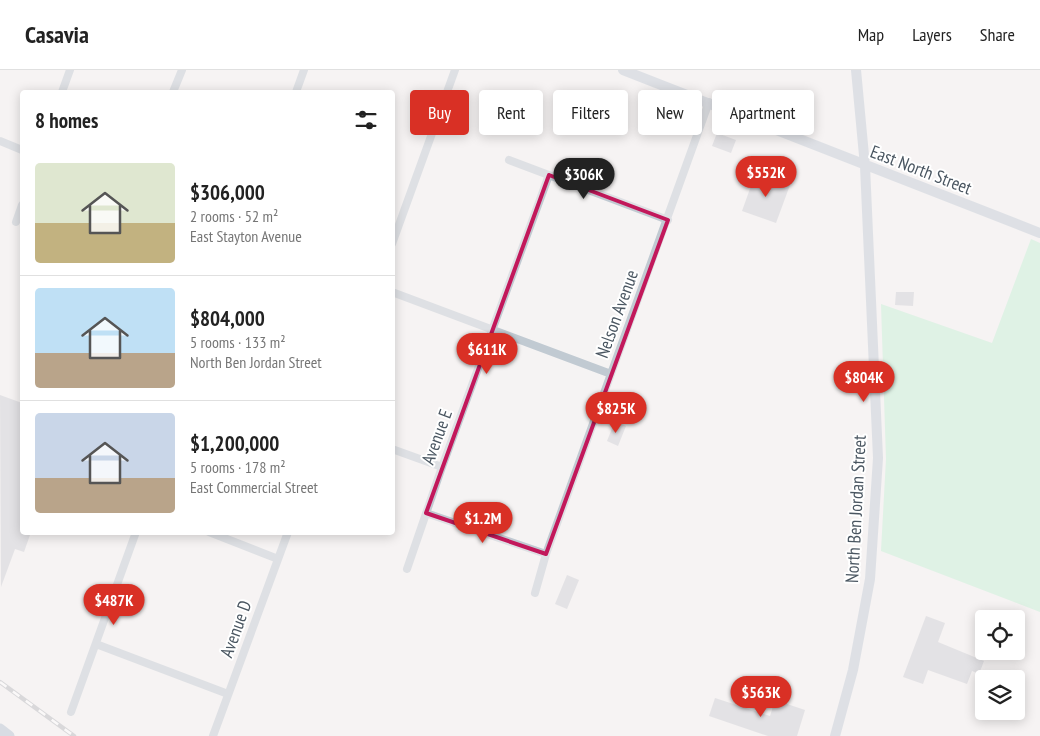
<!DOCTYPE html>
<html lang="en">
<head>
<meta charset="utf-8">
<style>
  :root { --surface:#fff; --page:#f6f6f6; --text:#222; --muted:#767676; --line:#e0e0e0; --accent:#d93025 }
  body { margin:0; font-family:"PT Sans Narrow",sans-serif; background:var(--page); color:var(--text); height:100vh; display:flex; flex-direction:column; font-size:19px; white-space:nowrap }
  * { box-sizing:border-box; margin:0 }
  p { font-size:16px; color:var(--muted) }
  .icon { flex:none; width:28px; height:28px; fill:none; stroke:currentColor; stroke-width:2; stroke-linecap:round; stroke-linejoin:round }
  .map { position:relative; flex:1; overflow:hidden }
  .side { position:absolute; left:20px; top:20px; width:375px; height:445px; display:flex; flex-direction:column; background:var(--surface); border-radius:5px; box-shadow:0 2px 12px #0003 }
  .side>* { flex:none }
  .top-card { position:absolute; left:410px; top:20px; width:475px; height:45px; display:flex; gap:10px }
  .tools { position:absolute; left:975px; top:540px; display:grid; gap:10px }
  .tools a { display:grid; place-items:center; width:50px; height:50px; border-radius:5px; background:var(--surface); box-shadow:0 2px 12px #0003; font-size:25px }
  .price { position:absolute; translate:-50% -42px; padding:0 11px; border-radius:18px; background:var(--accent); color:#fff; font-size:16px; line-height:32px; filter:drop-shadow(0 1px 2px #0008) }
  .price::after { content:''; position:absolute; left:50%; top:30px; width:15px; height:11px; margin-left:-8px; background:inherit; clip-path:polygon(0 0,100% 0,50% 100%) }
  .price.active { background:#222; color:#fff }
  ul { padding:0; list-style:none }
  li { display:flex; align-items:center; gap:15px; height:125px; padding:0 15px }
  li+li { border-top:1px solid var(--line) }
  li span { display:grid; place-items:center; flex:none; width:140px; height:100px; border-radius:5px; color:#555 }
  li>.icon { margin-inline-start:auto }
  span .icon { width:60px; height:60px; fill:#fffc; stroke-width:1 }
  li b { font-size:21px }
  h2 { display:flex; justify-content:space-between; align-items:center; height:60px; padding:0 15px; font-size:21px }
  .chip { padding:0 18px; border-radius:5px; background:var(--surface); box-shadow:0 2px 12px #0003; font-size:18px; line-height:45px }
  .chip.active { background:var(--accent); color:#fff }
  header { display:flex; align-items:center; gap:30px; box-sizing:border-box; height:70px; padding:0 25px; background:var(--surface); border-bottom:1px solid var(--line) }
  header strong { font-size:24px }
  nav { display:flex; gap:28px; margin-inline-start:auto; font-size:18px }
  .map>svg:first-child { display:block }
  .green { fill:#c3f1d5 }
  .building { fill:#cdcfd5 }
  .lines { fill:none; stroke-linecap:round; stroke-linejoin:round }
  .street { stroke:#c1cad2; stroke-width:8 }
  .secondary { stroke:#c1cbd6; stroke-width:10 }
  .primary { stroke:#b3c2d1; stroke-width:11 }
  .rail-casing { stroke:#b5b8bd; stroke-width:4.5 }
  .rail { stroke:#fff; stroke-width:2.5; stroke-dasharray:8; stroke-linecap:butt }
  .marked { fill:none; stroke:#c2185b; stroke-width:4; stroke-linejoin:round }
  .labels { text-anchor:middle; stroke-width:4; stroke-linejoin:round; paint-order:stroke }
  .street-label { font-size:18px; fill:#4a5661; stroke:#fff }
</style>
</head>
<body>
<header>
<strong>Casavia</strong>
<nav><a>Map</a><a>Layers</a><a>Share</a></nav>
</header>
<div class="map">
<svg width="1040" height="666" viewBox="0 0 1040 666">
  <rect width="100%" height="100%" fill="#f5f3f3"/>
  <!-- green -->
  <path class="green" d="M1031 169 1040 173V542L881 481 886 389 881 234 992 273Z"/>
  <!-- building -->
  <path class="building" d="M717 63 736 70 731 83 712 76Z
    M756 102 790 115 776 153 742 141Z
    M896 222H914L913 236 895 235Z
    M0 325 22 333V462H31L24 482 15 479 1 517Z
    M615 351 626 356 618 376 607 371Z
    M567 505 579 510 567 539 555 534Z
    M926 546 945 553 938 572 984 591 979 604 972 601 967 614 928 600 923 614 903 607Z
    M715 628 770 646 775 630 805 640 797 666H768L709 646Z"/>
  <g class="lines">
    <!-- street -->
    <path class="street" d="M62 22 70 0
      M173 22 182 0
      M296 22 304 0
      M0 71 22 80
      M509 90 668 150
      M16 152 22 135
      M392 174 455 0
      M392 222 611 304
      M392 379 442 397
      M426 443 546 484
      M209 462 278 489
      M407 499 442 397 549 105
      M535 523 546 484 709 32
      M96 574 228 624
      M71 642 136 462
      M213 666 288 462"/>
    <!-- secondary -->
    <path class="secondary" d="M623 0 1040 163
      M835 666 853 600 870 509 878 388 865 96 856 0"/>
    <!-- primary -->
    <path class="primary" d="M0 659 9 666"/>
    <!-- rail casing -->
    <g class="rail-casing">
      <path id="rail" d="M0 612 74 666"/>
    </g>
    <!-- rail -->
    <use href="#rail" class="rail"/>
  </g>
  <!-- marked area -->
  <path d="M0 0H1040V666H0ZM549 105 668 150 546 484 426 443Z" fill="#f5f3f3" fill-opacity=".55" fill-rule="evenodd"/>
  <path class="marked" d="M549 105 668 150 546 484 426 443Z"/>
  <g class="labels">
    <!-- street labels -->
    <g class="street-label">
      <text transform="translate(921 100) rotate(21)" y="6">East North Street</text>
      <text transform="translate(617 244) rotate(-70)" y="6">Nelson Avenue</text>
      <text transform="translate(437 367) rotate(-70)" y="6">Avenue E</text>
      <text transform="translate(856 439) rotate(-87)" y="6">North Ben Jordan Street</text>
      <text transform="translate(236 559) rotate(-70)" y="6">Avenue D</text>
    </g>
  </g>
</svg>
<div class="tools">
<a><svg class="icon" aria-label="locate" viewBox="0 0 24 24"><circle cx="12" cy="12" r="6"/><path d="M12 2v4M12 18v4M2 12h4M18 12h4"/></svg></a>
<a><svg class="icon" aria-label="layers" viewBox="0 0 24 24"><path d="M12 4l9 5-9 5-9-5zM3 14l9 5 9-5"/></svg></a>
</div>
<b class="price" style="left:766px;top:128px">$552K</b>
<b class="price active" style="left:584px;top:130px">$306K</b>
<b class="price" style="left:487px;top:305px">$611K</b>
<b class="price" style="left:864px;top:333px">$804K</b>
<b class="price" style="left:616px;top:364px">$825K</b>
<b class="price" style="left:483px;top:474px">$1.2M</b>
<b class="price" style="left:114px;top:556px">$487K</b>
<b class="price" style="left:761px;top:648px">$563K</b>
<div class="top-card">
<a class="chip active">Buy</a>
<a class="chip">Rent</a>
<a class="chip">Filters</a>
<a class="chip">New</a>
<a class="chip">Apartment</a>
</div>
<section class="side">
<h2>8 homes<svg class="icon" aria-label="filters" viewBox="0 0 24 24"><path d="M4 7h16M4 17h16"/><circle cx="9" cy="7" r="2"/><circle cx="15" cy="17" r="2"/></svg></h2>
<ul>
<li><span style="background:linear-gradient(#dfe7d0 60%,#c2b280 0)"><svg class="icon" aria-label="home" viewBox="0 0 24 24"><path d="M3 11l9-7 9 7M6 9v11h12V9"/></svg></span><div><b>$306,000</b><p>2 rooms · 52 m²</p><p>East Stayton Avenue</p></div></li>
<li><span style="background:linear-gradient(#bfe0f5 65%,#b9a48a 0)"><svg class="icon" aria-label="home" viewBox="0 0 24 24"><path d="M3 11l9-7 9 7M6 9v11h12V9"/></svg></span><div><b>$804,000</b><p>5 rooms · 133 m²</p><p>North Ben Jordan Street</p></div></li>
<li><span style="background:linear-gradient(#c9d6e8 65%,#b9a48a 0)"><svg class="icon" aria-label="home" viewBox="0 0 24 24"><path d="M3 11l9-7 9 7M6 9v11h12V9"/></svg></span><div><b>$1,200,000</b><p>5 rooms · 178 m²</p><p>East Commercial Street</p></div></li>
</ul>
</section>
</div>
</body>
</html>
